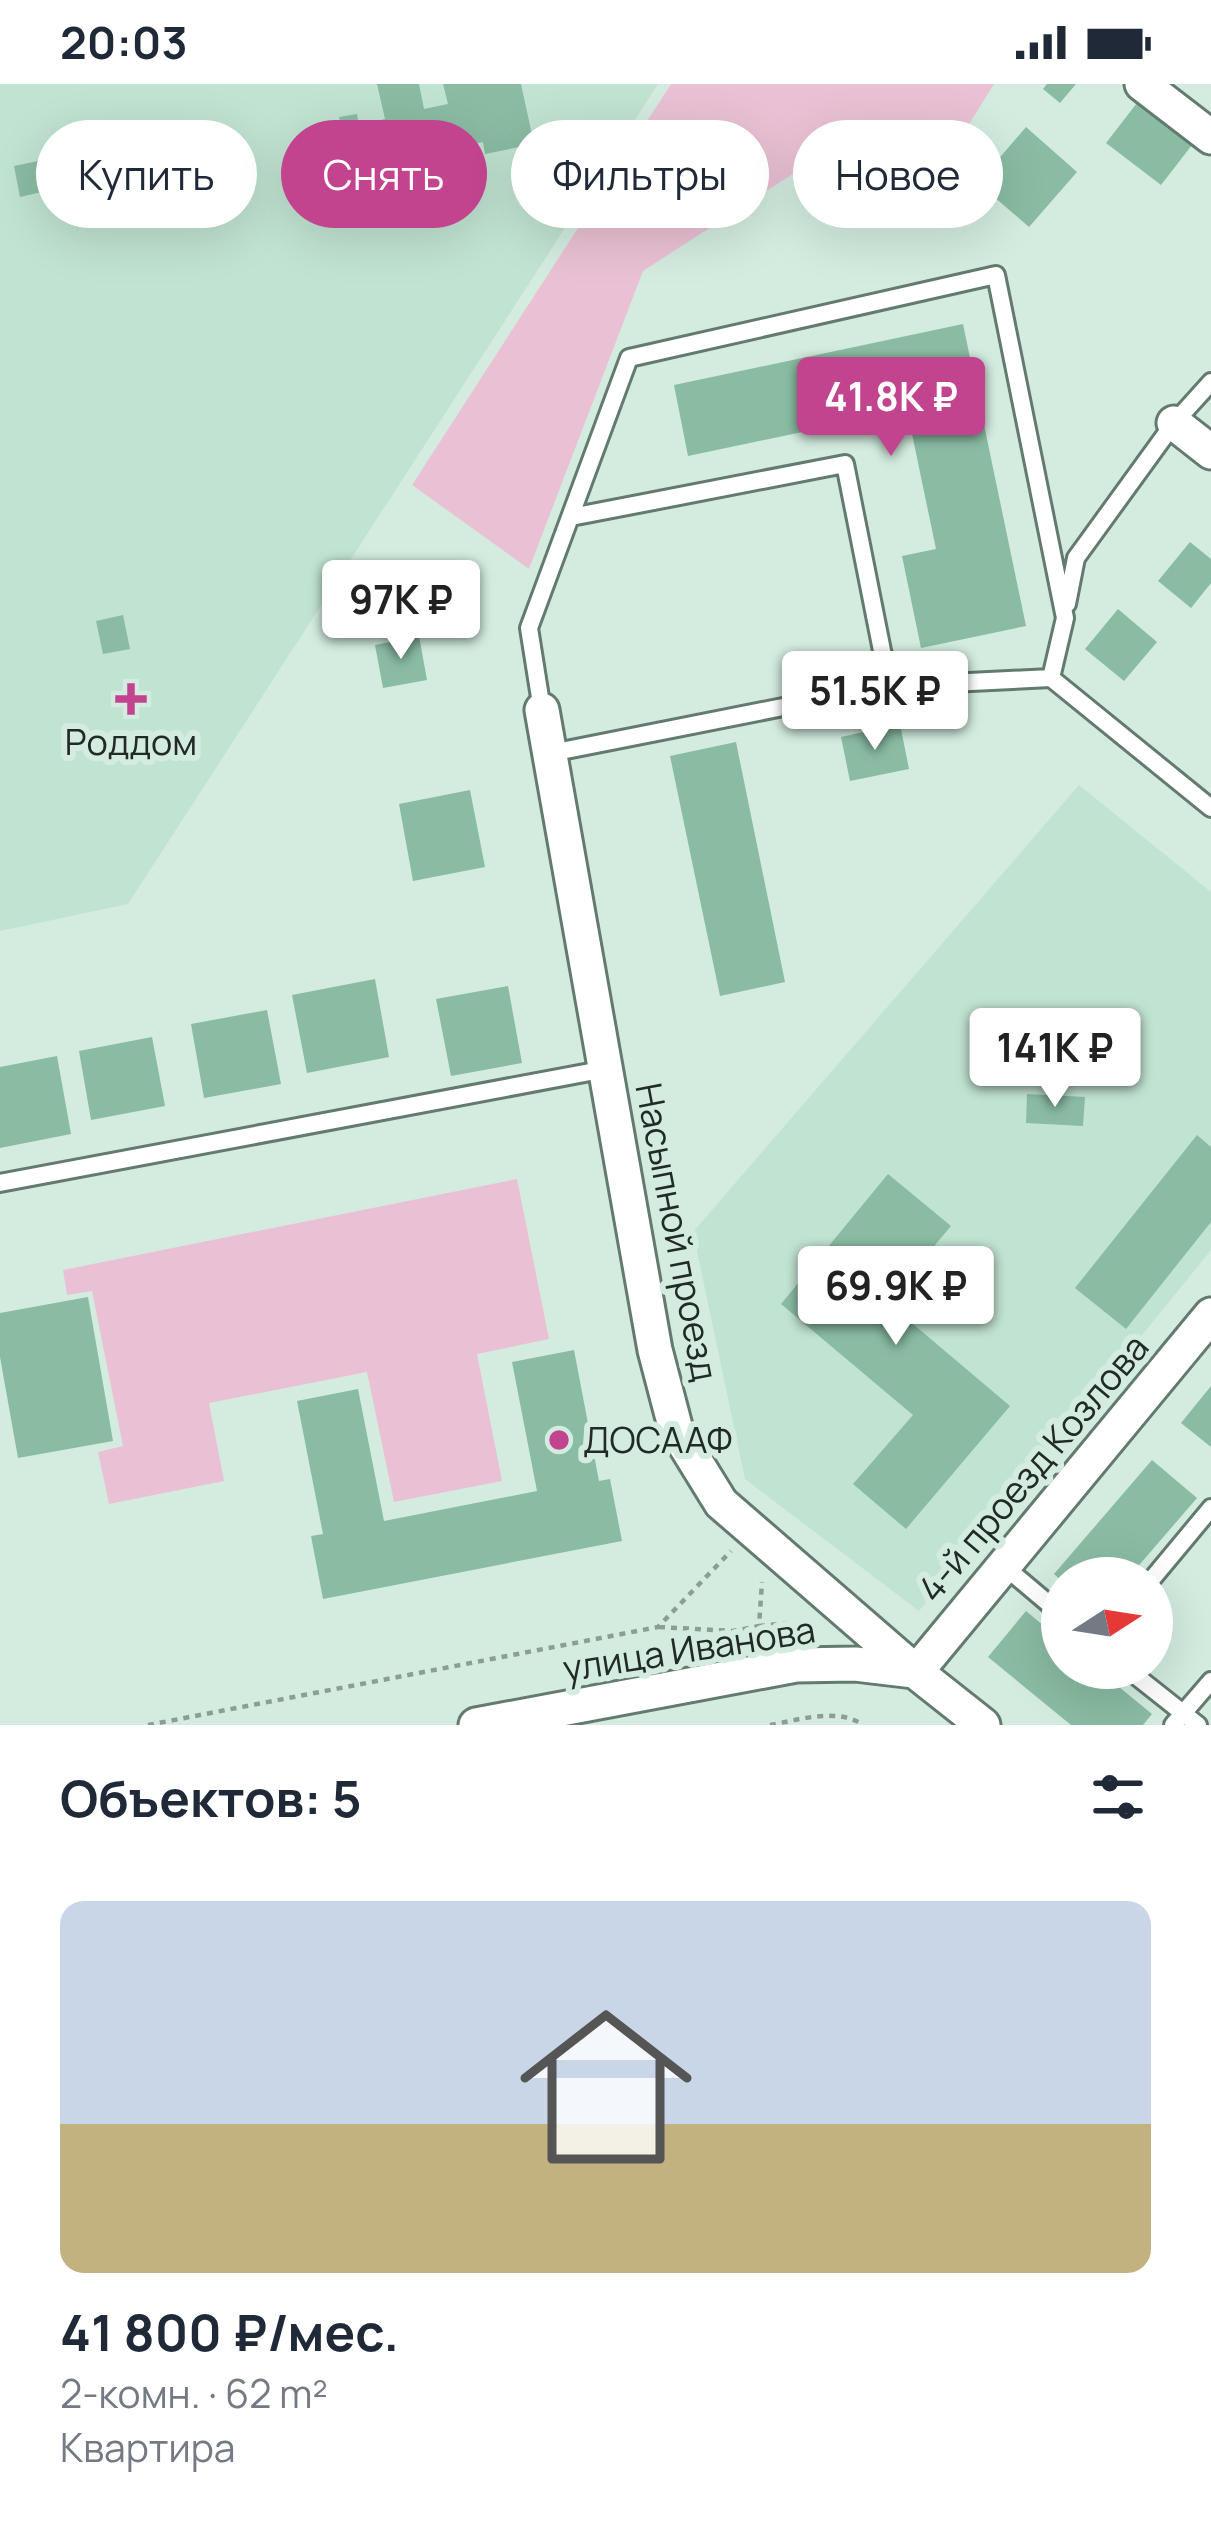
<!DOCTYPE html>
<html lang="ru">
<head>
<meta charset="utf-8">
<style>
  :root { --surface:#fff; --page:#f2f2f3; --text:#1f2937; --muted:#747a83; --accent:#c2438e }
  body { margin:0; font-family:Manrope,sans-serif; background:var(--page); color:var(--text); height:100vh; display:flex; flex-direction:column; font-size:45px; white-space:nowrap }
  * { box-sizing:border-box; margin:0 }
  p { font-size:39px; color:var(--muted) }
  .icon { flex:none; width:66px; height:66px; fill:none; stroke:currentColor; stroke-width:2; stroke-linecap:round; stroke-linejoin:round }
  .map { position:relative; height:1641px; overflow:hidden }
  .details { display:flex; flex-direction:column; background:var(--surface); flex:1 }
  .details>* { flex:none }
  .guide { position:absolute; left:36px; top:36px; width:1140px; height:108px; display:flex; gap:24px }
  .needle { width:78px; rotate:78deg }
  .buttons { position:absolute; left:1041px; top:1473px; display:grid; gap:24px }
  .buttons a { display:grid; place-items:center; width:132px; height:132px; border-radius:50%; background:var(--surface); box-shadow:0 12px 48px #0002; font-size:60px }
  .price { position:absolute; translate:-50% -102px; padding:0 27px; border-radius:12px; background:#fff; color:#222; font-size:39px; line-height:78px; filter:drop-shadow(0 3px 6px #0008) }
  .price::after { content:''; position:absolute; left:50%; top:72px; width:36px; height:27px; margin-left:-18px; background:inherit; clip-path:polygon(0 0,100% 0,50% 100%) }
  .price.selected { background:var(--accent); color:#fff }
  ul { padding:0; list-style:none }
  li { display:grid; align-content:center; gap:24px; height:636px; padding:0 60px }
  li span { display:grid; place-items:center; height:372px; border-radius:24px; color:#555 }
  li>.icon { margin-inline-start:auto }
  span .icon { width:216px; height:216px; fill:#fffc; stroke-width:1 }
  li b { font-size:51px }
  h2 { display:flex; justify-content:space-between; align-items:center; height:144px; padding:0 60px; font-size:51px }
  .tag { padding:0 42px; border-radius:54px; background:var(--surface); box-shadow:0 12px 48px #0002; font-size:42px; line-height:108px }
  .tag.selected { background:var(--accent); color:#fff }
  .status { display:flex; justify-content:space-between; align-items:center; height:84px; padding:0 60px; background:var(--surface); direction:ltr }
  .status svg { height:33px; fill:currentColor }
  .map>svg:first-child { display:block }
  .built { fill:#c1e3d1 }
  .green { fill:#eac1d4 }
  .building { fill:#8abca3 }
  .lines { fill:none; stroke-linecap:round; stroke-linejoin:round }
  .service-casing { stroke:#637a6e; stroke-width:22 }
  .minor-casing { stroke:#637a6e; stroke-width:39 }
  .path { stroke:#8b9e94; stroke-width:4.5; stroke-dasharray:6 6; stroke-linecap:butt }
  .service { stroke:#fff; stroke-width:16 }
  .minor { stroke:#fff; stroke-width:33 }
  .poi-dot { fill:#c2438e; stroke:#d3ecdf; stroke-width:4.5 }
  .labels { text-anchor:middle; stroke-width:12; stroke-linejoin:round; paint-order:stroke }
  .poi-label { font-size:36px; fill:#212b26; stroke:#d3ecdf }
  .street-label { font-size:36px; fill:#212b26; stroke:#d3ecdf }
</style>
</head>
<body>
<div class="status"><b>20:03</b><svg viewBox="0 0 49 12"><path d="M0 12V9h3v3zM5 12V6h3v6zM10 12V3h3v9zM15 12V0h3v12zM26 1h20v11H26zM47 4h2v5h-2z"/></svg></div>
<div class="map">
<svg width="1211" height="1641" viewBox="0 0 1211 1641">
  <rect width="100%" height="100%" fill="#d3ecdf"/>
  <!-- built -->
  <path class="built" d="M0 0H658L128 820 0 847Z
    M1079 701 1211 808V1166L919 1527 745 1395 693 1148Z"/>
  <!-- green -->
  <path class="green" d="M671 0H994L959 56 819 73 643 187 529 485 412 401Z
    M517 1095 549 1255 477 1270 502 1397 394 1418 367 1288 209 1319 224 1397 109 1420 98 1368 123 1362 92 1207 67 1211 63 1186Z"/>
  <!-- building -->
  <path class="building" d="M377 0H419L424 25 448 20 443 0H521L534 60 485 70 483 58 351 87 339 33 357 30 359 41 385 35Z
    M1047 0H1076L1060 19 1043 5Z
    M1137 19 1192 61 1161 101 1106 59Z
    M1026 43 1077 88 1029 143 978 99Z
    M240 65 250 114 223 120 213 71Z
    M76 69 81 99 20 113 14 82Z
    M963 240 1026 542 921 564 902 472 936 465 907 326 688 372 674 301Z
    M1190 458 1211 475V499L1191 524 1158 497Z
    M1118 525 1157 558 1124 597 1085 565Z
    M123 531 130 565 103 570 96 537Z
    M419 552 427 596 383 604 375 561Z
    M900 640 909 685 850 697 841 653Z
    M736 658 785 898 720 912 670 672Z
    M470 706 485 783 413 797 399 720Z
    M375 895 389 973 307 989 292 911Z
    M508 902 522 979 451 992 436 915Z
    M267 926 281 1000 204 1014 191 940Z
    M152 953 165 1022 91 1036 79 967Z
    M57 972 71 1050 0 1064V983Z
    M1027 1010 1085 1013 1083 1042 1026 1039Z
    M1197 1051 1211 1063V1138L1126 1245 1075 1204Z
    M888 1090 951 1142 887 1218 1010 1322 906 1445 853 1400 913 1331 781 1220Z
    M88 1213 113 1357 18 1374 0 1273V1229Z
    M574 1266 599 1397 610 1395 622 1457 323 1515 311 1452 323 1450 297 1317 358 1305 384 1437 537 1407 512 1278Z
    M1211 1302V1363L1181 1339Z
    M1152 1376 1197 1414 1128 1494H1062V1497L1054 1490Z
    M1026 1527 1062 1557V1584H1096L1152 1630 1143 1641H1071L988 1573Z"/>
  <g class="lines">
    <!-- service casing -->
    <g class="service-casing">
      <path id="service" d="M571 433 845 380 889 602
        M1067 520 1076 474 1174 339 1211 298
        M542 626 529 544 629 274 996 191 1065 534 1051 594 1211 724
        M551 669 889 602 1051 594
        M0 1099 606 985
        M1004 1482 1062 1531
        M1152 1495 1211 1424
        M1126 1584 1198 1641
        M1173 1641 1211 1597"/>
    </g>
    <!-- minor casing -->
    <g class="minor-casing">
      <path id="minor" d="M1142 0 1211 53
        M1174 339 1211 368
        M542 626 655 1266 676 1346 721 1419 916 1588 983 1641
        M916 1588 1211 1231
        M476 1641 796 1581 855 1580 914 1587"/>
    </g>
    <!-- path -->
    <path class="path" d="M759 1542 788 1539
      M659 1543 733 1547 759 1542 762 1498
      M148 1641 658 1543 731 1467
      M770 1641C798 1636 838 1623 863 1641"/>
    <!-- service -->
    <use href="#service" class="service"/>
    <!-- minor -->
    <use href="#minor" class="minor"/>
  </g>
  <!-- markers -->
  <g class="poi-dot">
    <path d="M125 597h12v12h12v12h-12v12h-12v-12h-12v-12h12z"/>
    <circle cx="559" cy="1356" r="12"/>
  </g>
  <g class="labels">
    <!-- poi labels -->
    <g class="poi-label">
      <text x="131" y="671">Роддом</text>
      <text x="583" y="1369" text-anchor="start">ДОСААФ</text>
    </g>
    <!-- street labels -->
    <g class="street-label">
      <text transform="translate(677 1148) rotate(79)" y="13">Насыпной проезд</text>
      <text transform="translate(1033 1384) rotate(-50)" y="13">4-й проезд Козлова</text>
      <text transform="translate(689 1565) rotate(-9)" y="13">улица Иванова</text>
    </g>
  </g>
</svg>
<div class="buttons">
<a><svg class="needle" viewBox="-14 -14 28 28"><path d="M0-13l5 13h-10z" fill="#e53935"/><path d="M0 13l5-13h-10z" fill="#747a83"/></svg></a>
</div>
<b class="price selected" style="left:891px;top:375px">41.8K ₽</b>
<b class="price" style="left:401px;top:578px">97K ₽</b>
<b class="price" style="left:875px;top:669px">51.5K ₽</b>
<b class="price" style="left:1055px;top:1026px">141K ₽</b>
<b class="price" style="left:896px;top:1264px">69.9K ₽</b>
<div class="guide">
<a class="tag">Купить</a>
<a class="tag selected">Снять</a>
<a class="tag">Фильтры</a>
<a class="tag">Новое</a>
</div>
</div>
<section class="details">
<h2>Объектов: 5<svg class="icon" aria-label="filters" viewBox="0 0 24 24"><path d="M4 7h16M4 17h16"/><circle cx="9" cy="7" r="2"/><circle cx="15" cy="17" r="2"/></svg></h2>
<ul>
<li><span style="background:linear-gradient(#c9d6e8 60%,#c2b280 0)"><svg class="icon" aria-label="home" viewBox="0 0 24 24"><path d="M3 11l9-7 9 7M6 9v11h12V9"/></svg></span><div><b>41 800 ₽/мес.</b><p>2-комн. · 62 m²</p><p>Квартира</p></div></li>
</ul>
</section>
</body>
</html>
